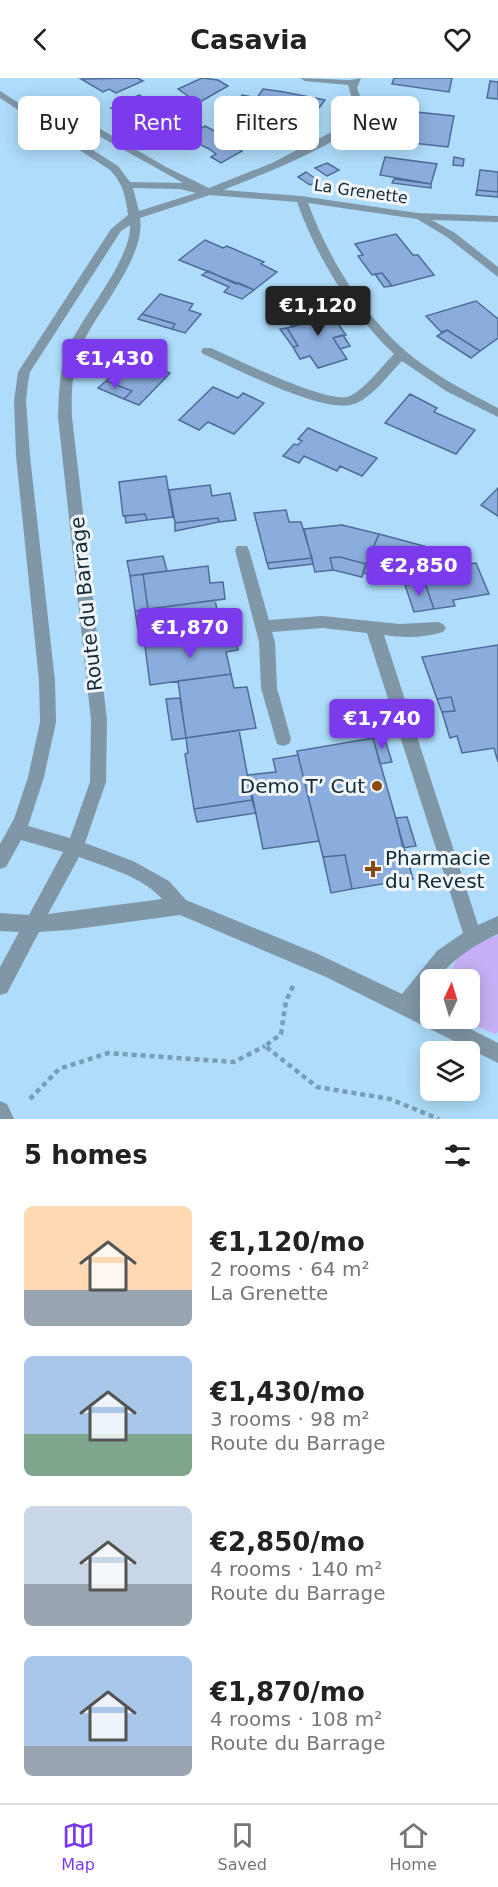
<!DOCTYPE html>
<html lang="en">
<head>
<meta charset="utf-8">
<style>
  :root { --surface:#fff; --page:#f2f2f2; --text:#222; --muted:#767676; --line:#e0e0e0; --accent:#7c3aed }
  body { margin:0; font-family:"DejaVu Sans",sans-serif; background:var(--page); color:var(--text); height:100vh; display:flex; flex-direction:column; font-size:22px; white-space:nowrap }
  * { box-sizing:border-box; margin:0 }
  p { font-size:20px; color:var(--muted) }
  .icon { flex:none; width:33px; height:33px; fill:none; stroke:currentColor; stroke-width:2; stroke-linecap:round; stroke-linejoin:round }
  .map { position:relative; height:1041px; overflow:hidden }
  .side { display:flex; flex-direction:column; background:var(--surface); flex:1 }
  .side>* { flex:none }
  .banner { position:absolute; left:18px; top:18px; width:462px; height:54px; display:flex; gap:12px }
  .needle { width:39px; rotate:4deg }
  .controls { position:absolute; left:420px; top:891px; display:grid; gap:12px }
  .controls a { display:grid; place-items:center; width:60px; height:60px; border-radius:9px; background:var(--surface); box-shadow:0 3px 15px #0003; font-size:30px }
  .price { position:absolute; translate:-50% -51px; padding:0 14px; border-radius:6px; background:var(--accent); color:#fff; font-size:20px; line-height:39px; filter:drop-shadow(0 2px 3px #0008) }
  .price::after { content:''; position:absolute; left:50%; top:36px; width:18px; height:14px; margin-left:-9px; background:inherit; clip-path:polygon(0 0,100% 0,50% 100%) }
  .price.on { background:#222; color:#fff }
  ul { padding:0; list-style:none }
  li { display:flex; align-items:center; gap:18px; height:150px; padding:0 24px }
  li span { display:grid; place-items:center; flex:none; width:168px; height:120px; border-radius:9px; color:#555 }
  li>.icon { margin-inline-start:auto }
  span .icon { width:72px; height:72px; fill:#fffc; stroke-width:1 }
  li b { font-size:26px }
  h2 { display:flex; justify-content:space-between; align-items:center; height:72px; padding:0 24px; font-size:26px }
  .chip { padding:0 21px; border-radius:9px; background:var(--surface); box-shadow:0 3px 15px #0003; font-size:21px; line-height:54px }
  .chip.on { background:var(--accent); color:#fff }
  header { display:flex; justify-content:space-between; align-items:center; height:78px; padding:0 24px; background:var(--surface); font-size:27px; font-weight:700 }
  .tab-bar { display:flex; justify-content:space-around; align-items:center; height:84px; border-top:2px solid var(--line); background:var(--surface); font-size:16px; color:var(--muted) }
  .tab-bar a { display:grid; justify-items:center; gap:3px }
  .tab-bar .on { color:var(--accent) }
  .map>svg:first-child { display:block }
  .lines { fill:none; stroke-linecap:round; stroke-linejoin:round }
  .river { fill:#c5b0f5; fill-rule:evenodd }
  .building { fill:#8baddd; stroke:#4e6c99; stroke-width:1.5 }
  .path { stroke:#779eb6; stroke-width:4.5; stroke-dasharray:5 4; stroke-linecap:butt }
  .minor { fill:#8097a8; fill-rule:evenodd }
  .poi-dot { fill:#884a0d; stroke:#f1f6fa; stroke-width:2 }
  .labels { text-anchor:middle; stroke-width:6; stroke-linejoin:round; paint-order:stroke }
  .far-street-label { font-size:16px; fill:#122a38; stroke:#f1f6fa }
  .street-label { font-size:20px; fill:#122a38; stroke:#f1f6fa }
  .poi-label { font-size:20px; fill:#122a38; stroke:#f1f6fa; text-anchor:end }
</style>
</head>
<body>
<header><svg class="icon" aria-label="back" viewBox="0 0 24 24"><path d="M15 5l-7 7 7 7"/></svg>Casavia<svg class="icon" aria-label="heart" viewBox="0 0 24 24"><path d="M12 20l-8-8c-3-5 5-10 8-4 3-6 11-1 8 4z"/></svg></header>
<div class="map">
<svg width="498" height="1041" viewBox="0 0 498 1041">
  <rect width="100%" height="100%" fill="#aedcfa"/>
  <g class="lines">
    <!-- river -->
    <path class="river" d="M498 857V954L495 956 460 941 470 940V902H448L460 873Z"/>
  </g>
  <!-- building -->
  <path class="building" d="M137 0 143 3 116 15 109 11 103 14 81 1Z
    M202 0 218 2 228 8 198 25 178 11Z
    M394 0H452L449 14 392 6Z
    M490 3 498 4V21L487 20Z
    M263 11 284 14 325 22 310 42 300 40 298 43 236 26 242 17 257 20Z
    M139 17 170 36 142 49 111 30Z
    M264 33 278 36 277 38 298 43 296 46 261 38Z
    M406 33 454 38 448 69 404 64 408 46 403 45Z
    M119 35 142 49 137 51 114 38Z
    M205 48 237 65 232 68 242 73 221 85 211 79 216 76 209 71 197 65 191 68 179 61Z
    M385 79 437 86 431 106 380 97Z
    M454 79 464 81 463 88 453 87Z
    M327 85 339 92 327 98 315 90Z
    M480 92 498 94V114L477 112Z
    M306 94 319 103 310 107 298 99Z
    M394 101 431 106V110L392 105Z
    M477 112 498 114V119L476 117Z
    M396 156 413 177H418L434 197 392 208 382 195 372 197 358 178 363 177 355 166Z
    M205 162 223 170 227 168 264 184 261 186 277 194 254 212 179 182Z
    M208 193 236 206 239 205 254 212 242 221 224 214 229 209 202 197Z
    M382 195 392 208 384 209 375 196Z
    M160 216 193 226 189 232 201 236 185 255 172 251 175 246 142 236Z
    M476 223 498 241V260L480 273 447 252 441 254 426 238Z
    M324 226 346 257 333 260 347 281 318 290 310 278 300 281 293 269 298 268 287 250 309 244 300 232Z
    M300 232 309 244 292 249 284 237Z
    M142 236 175 246 172 251 138 241Z
    M287 250 298 268 293 269 280 251Z
    M447 252 480 273 471 280 437 258Z
    M343 257 350 268 340 271 333 260Z
    M133 268 155 276 145 285 170 295 139 327 124 321 132 313 106 303 128 281 122 279Z
    M106 303 132 313 124 321 98 310Z
    M213 309 238 320 243 315 264 325 234 356 208 344 199 352 179 342Z
    M410 316 437 330 434 334 475 352 456 376 385 345Z
    M308 350 377 380 362 398 340 388 337 393 304 378 299 385 283 378 294 366 298 367 302 363 298 361Z
    M166 398 173 439 147 442 145 436 123 438 119 404Z
    M210 407 212 418 230 415 236 442 219 444 218 440 175 445 169 412Z
    M498 410V438L481 427Z
    M286 432 289 444H301L312 480 267 485 254 435Z
    M145 436 147 442 126 445 125 438Z
    M218 440 219 444 175 453V445Z
    M342 447 379 456 366 486 340 479 330 480 333 492 315 494 304 451Z
    M379 456 435 471 423 500 366 486Z
    M435 471 456 476 460 487 476 485 489 516 453 522 455 528 434 531 423 500Z
    M163 478 167 493 130 498 127 483Z
    M340 479 366 486 362 499 333 492 330 480Z
    M312 480 313 486 269 491 267 485Z
    M366 486 388 491 384 500 363 495Z
    M208 488 210 505 223 504 225 521 148 531 143 496Z
    M143 496 148 531 135 533 130 498Z
    M425 505 434 531 414 534 405 507Z
    M215 522 219 541 232 539 235 556 155 566 153 550 138 552 135 533Z
    M235 556 238 572 226 574 231 596 150 607 145 568Z
    M498 567V684L494 670 462 675 457 658 450 660 442 634 455 633 451 619 437 621 422 579Z
    M231 596 234 610 247 609 256 650 186 660 178 603Z
    M451 619 455 633 442 634 437 621Z
    M180 620 186 660 172 662 166 621Z
    M239 652 252 722 194 731 185 676 188 675 186 660Z
    M384 659 392 684 380 686 373 660Z
    M373 660 413 801 352 811 345 777 323 779 297 673Z
    M298 677 319 763 263 771 248 697 276 694 273 681Z
    M252 722 256 735 197 744 194 731Z
    M407 739 416 768 403 770 396 740Z
    M345 777 352 811 331 815 323 779Z"/>
  <g class="lines">
    <!-- path -->
    <path class="path" d="M293 908 286 923 281 956 265 968 317 1009 390 1021 439 1041
      M30 1021 59 991 108 975 234 984 265 968"/>
    <!-- minor -->
    <path class="minor" d="M300 0 350 2 361 0 357 10 367 37C345 65 259 98 223 112L301 118 417 135 498 138V144L432 142 455 155 498 189V199L447 159 417 141 308 125C329 182 366 242 414 280 440 300 469 315 498 330V339L446 313 402 283C389 296 372 320 354 326 324 337 233 289 203 276L201 273 203 270H211C234 280 331 328 350 318 367 309 381 289 394 276 351 235 317 180 297 124L210 117 140 140C146 179 98 231 82 267 72 289 71 315 72 339L107 642 106 704 85 765 133 783 169 803 186 822 318 876 402 916 437 873 463 855 367 555 322 550 272 554 275 564 277 610 291 661 289 666 283 668 277 666 261 610 259 564 235 472 237 468H247L249 472 269 542 322 538 400 546 438 544 443 546 446 550 443 554C425 560 403 560 384 557L478 847 498 838V856C474 867 453 881 436 902H430V909L419 925 430 931V940H449L498 965V985L326 899 180 837 69 852 39 854 7 915 0 917V889L19 854 0 853V835L29 837 63 774 21 762 6 789 0 791V766L14 741 28 699 40 644 39 603 16 378 14 323 18 294 111 151 128 137C126 120 123 105 110 92L0 20V13L118 88 130 104 183 105 58 35V31H66L166 89 209 110 272 85 349 45 357 37 348 7 305 3ZM133 110 180 111 196 115 139 133ZM130 147C132 179 85 235 70 266 59 288 59 315 58 339L91 642 90 704 70 760 28 748 44 699 56 644 55 603 30 378 26 323 28 304 30 294 121 153ZM79 779C106 789 143 799 162 821L48 836Z
      M0 1023 7 1026 14 1041H0Z"/>
  </g>
  <!-- markers -->
  <g class="poi-dot">
    <circle cx="377" cy="708" r="6"/>
    <path d="M370 782h6v6h6v6h-6v6h-6v-6h-6v-6h6z"/>
  </g>
  <g class="labels">
    <!-- far-street labels -->
    <g class="far-street-label">
      <text transform="translate(361 113) rotate(8)" y="6">La Grenette</text>
    </g>
    <!-- street labels -->
    <g class="street-label">
      <text transform="translate(86 526) rotate(-96)" y="7">Route du Barrage</text>
    </g>
    <!-- poi labels -->
    <g class="poi-label">
      <text x="365" y="715">Demo T’ Cut</text>
      <text x="385" y="787" text-anchor="start">Pharmacie<tspan x="385" dy="23">du Revest</tspan></text>
    </g>
  </g>
</svg>
<div class="controls">
<a><svg class="needle" viewBox="-14 -14 28 28"><path d="M0-13l5 13h-10z" fill="#e53935"/><path d="M0 13l5-13h-10z" fill="#767676"/></svg></a>
<a><svg class="icon" aria-label="layers" viewBox="0 0 24 24"><path d="M12 4l9 5-9 5-9-5zM3 14l9 5 9-5"/></svg></a>
</div>
<b class="price on" style="left:318px;top:259px">€1,120</b>
<b class="price" style="left:115px;top:312px">€1,430</b>
<b class="price" style="left:419px;top:519px">€2,850</b>
<b class="price" style="left:190px;top:581px">€1,870</b>
<b class="price" style="left:382px;top:672px">€1,740</b>
<div class="banner">
<a class="chip">Buy</a>
<a class="chip on">Rent</a>
<a class="chip">Filters</a>
<a class="chip">New</a>
</div>
</div>
<section class="side">
<h2>5 homes<svg class="icon" aria-label="filters" viewBox="0 0 24 24"><path d="M4 7h16M4 17h16"/><circle cx="9" cy="7" r="2"/><circle cx="15" cy="17" r="2"/></svg></h2>
<ul>
<li><span style="background:linear-gradient(#ffd9b3 70%,#9aa5b1 0)"><svg class="icon" aria-label="home" viewBox="0 0 24 24"><path d="M3 11l9-7 9 7M6 9v11h12V9"/></svg></span><div><b>€1,120/mo</b><p>2 rooms · 64 m²</p><p>La Grenette</p></div></li>
<li><span style="background:linear-gradient(#a9c7e8 65%,#7fa58c 0)"><svg class="icon" aria-label="home" viewBox="0 0 24 24"><path d="M3 11l9-7 9 7M6 9v11h12V9"/></svg></span><div><b>€1,430/mo</b><p>3 rooms · 98 m²</p><p>Route du Barrage</p></div></li>
<li><span style="background:linear-gradient(#c9d6e8 65%,#9aa5b1 0)"><svg class="icon" aria-label="home" viewBox="0 0 24 24"><path d="M3 11l9-7 9 7M6 9v11h12V9"/></svg></span><div><b>€2,850/mo</b><p>4 rooms · 140 m²</p><p>Route du Barrage</p></div></li>
<li><span style="background:linear-gradient(#a9c7e8 75%,#9aa5b1 0)"><svg class="icon" aria-label="home" viewBox="0 0 24 24"><path d="M3 11l9-7 9 7M6 9v11h12V9"/></svg></span><div><b>€1,870/mo</b><p>4 rooms · 108 m²</p><p>Route du Barrage</p></div></li>
</ul>
</section>
<nav class="tab-bar">
<a class="on"><svg class="icon" aria-label="map" viewBox="0 0 24 24"><path d="M3 6l6-2 6 2 6-2v14l-6 2-6-2-6 2zM9 4v14M15 6v14"/></svg>Map</a>
<a><svg class="icon" aria-label="saved" viewBox="0 0 24 24"><path d="M7 4h10v16l-5-4-5 4z"/></svg>Saved</a>
<a><svg class="icon" aria-label="home" viewBox="0 0 24 24"><path d="M3 11l9-7 9 7M6 9v11h12V9"/></svg>Home</a>
</nav>
</body>
</html>
